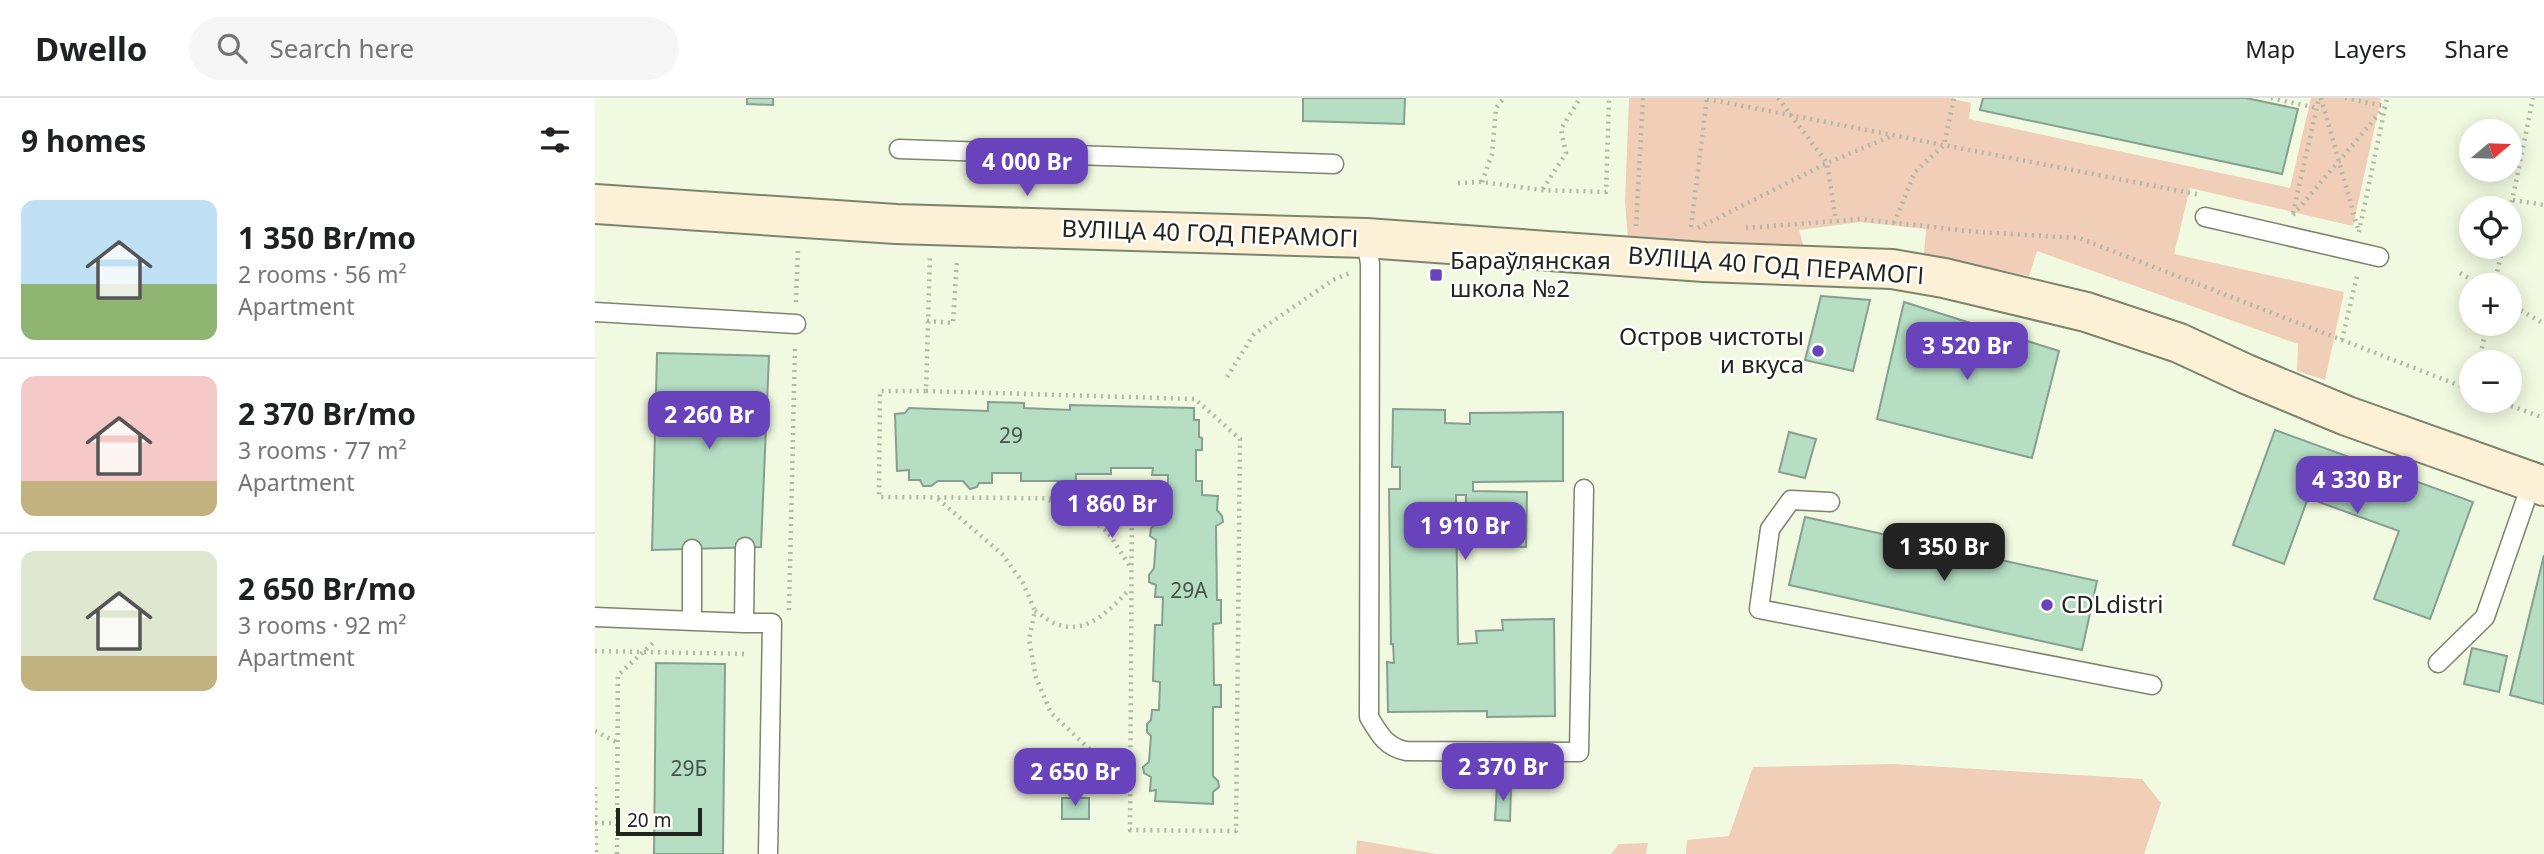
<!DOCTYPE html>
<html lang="en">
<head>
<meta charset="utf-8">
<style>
  :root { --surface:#fff; --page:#f6f6f6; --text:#202124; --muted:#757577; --line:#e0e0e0; --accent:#6943bc }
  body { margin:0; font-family:"Noto Sans",sans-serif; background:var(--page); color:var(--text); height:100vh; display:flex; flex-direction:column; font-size:26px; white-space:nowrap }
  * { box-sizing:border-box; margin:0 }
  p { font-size:23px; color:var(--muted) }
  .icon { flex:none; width:38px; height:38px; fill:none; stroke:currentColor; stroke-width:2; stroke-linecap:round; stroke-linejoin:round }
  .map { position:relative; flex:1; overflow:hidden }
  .drawer { display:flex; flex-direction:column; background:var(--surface); width:595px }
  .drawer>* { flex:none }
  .needle { width:46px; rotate:71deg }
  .fabs { position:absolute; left:1864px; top:21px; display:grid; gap:14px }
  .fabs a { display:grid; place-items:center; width:63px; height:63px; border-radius:50%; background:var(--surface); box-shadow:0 4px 18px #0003; font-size:35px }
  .scale { position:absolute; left:21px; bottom:18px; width:86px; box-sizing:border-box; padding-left:7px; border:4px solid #22251c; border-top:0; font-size:19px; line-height:24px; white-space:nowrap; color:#22251c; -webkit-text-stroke:5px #fff; paint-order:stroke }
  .price { position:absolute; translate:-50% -60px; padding:0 16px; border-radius:14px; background:var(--accent); color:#fff; font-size:23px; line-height:46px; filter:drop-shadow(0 2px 4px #0008) }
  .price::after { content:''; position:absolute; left:50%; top:42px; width:21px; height:16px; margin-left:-10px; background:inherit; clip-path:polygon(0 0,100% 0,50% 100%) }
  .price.current { background:#222; color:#fff }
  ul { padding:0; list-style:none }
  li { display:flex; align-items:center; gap:21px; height:175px; padding:0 21px }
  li+li { border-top:2px solid var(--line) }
  li span { display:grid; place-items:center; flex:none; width:196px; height:140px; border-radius:14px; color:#555 }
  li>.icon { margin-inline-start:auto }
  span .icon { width:84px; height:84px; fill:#fffc; stroke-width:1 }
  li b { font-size:30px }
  h2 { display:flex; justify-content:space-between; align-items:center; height:84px; padding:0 21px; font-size:30px }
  header { display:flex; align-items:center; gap:42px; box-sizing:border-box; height:98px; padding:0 35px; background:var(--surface); border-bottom:2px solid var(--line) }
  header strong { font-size:33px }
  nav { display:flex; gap:38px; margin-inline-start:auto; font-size:24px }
  .search { width:490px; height:63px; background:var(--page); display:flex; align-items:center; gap:18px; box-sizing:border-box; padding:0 24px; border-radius:38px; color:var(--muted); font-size:26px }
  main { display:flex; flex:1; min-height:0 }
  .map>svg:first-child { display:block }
  .green { fill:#f1ceb7 }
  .building { fill:#b5dec3; stroke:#879f90; stroke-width:2 }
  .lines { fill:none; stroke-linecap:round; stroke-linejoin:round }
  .lane-casing { stroke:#7c846d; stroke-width:21 }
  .secondary-casing { stroke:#7c846d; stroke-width:42 }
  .path { stroke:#b2b9a4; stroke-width:4.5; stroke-dasharray:2 5; stroke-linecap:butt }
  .lane { stroke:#fff; stroke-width:18 }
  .secondary { stroke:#fcf1d6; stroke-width:38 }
  .poi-dot { fill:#6943bc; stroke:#fff; stroke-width:2.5 }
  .labels { text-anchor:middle; stroke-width:5; stroke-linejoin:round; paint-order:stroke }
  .number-label { font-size:21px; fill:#475346 }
  .street-label { font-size:24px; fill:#22251c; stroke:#fff }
  .poi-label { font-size:24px; fill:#22251c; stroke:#fff; text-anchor:start }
</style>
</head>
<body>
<header>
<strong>Dwello</strong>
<div class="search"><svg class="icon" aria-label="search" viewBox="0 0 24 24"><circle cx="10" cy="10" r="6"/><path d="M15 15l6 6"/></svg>Search here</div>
<nav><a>Map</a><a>Layers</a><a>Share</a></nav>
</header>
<main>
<section class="drawer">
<h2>9 homes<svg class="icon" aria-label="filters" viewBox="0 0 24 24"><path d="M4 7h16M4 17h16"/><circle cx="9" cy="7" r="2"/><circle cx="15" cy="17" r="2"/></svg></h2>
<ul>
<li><span style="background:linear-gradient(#bfe0f5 60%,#8fb573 0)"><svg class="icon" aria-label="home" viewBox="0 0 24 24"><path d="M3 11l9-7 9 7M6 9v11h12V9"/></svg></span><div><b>1 350 Br/mo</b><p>2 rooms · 56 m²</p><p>Apartment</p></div></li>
<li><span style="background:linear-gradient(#f6c9c9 75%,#c2b280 0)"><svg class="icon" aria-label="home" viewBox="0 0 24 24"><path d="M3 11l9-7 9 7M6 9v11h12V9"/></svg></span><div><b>2 370 Br/mo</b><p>3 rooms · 77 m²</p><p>Apartment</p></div></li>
<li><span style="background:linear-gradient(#dfe7d0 75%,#c2b280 0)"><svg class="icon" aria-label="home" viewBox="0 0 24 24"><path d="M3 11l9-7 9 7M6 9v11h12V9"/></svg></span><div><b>2 650 Br/mo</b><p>3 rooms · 92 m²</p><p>Apartment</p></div></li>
</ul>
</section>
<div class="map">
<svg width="1949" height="756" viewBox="0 0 1949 756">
  <rect width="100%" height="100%" fill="#f1fae0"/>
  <!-- green -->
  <path class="green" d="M1034 0H1354L1376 5 1374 21 1695 90 1716 0H1786L1758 128 1595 90 1579 156 1749 194 1730 282 1702 273 1703 246 1442 153 1434 178 1329 156 1331 131 1265 124 1204 132 1210 154 1033 140 1030 104Z
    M1299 666 1547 681 1566 705 1549 756H1091L1092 742 1134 738 1158 669Z
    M762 742 841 756H761Z
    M1053 745 1051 756H1016L1024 746Z"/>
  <!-- building -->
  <path class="building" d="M152 0H178V7L152 6Z
    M708 0H810L809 26 708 23Z
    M1388 0H1651L1703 11 1687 76 1385 12Z
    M1226 198 1275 202 1258 273 1210 262Z
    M1309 204 1464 253 1437 360 1282 321Z
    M62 255 174 258 166 449 57 452Z
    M393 304 429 305V310L475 312V307L599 310V322H604V339L607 340V352H601V383H607V397L623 398 622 412 627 418 628 424 621 428 622 502H626V525L618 526 619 587H626V609H618V678L623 683 624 689 618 694V706L560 703 561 692 555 693 556 679 549 675 548 669 554 664 556 638 552 634V626L556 622 557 612H564L565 584 558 583 560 527H567L568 499H560L561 487 554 484V477L559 470 561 442 555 438 556 430 561 426V415H572L573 377H557L558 370H516V376H481V383H426V375H397V385H384L382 389 375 391 368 383H343L336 388H328L325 382H314V372L302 373 300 316 310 315 314 310 393 313Z
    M798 311 850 312V325L875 326V315L968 314V383L878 384V393L932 394 931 449 870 448 871 397H861L863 546 882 545 881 533 908 532 907 522 959 521 960 618 892 619V613L793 614 792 564 799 565 798 546H796L794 391H805V369H797Z
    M1680 332 1878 404 1835 521 1779 501 1804 433 1713 400 1689 466 1638 447Z
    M1194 334 1221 341 1210 380 1184 374Z
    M1210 419 1502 483 1487 552 1194 487Z
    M1949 457V606L1915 597Z
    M1877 550 1912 558 1904 594 1869 586Z
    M61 565 130 566 128 756H59Z
    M902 687 916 688 915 723 900 722Z
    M467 700H494V721H467Z"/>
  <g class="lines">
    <!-- lane casing -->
    <g class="lane-casing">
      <path id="lane" d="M304 51 739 66
        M1610 119 1784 159
        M771 140 775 166 774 619C784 636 791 649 811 653L984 654 989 391
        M0 214 201 226
        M1235 404 1196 402 1175 431 1164 511 1557 587
        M97 451V522
        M0 519 149 525 150 449
        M149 525H177L173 756
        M1843 565 1890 519 1937 384"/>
    </g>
    <!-- secondary casing -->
    <g class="secondary-casing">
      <path id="secondary" d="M0 106 301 126 771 140 1109 164 1297 171 1349 180 1491 214 1584 245 1651 276 1752 318 1949 388"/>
    </g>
    <!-- path -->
    <path class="path" d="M1183 0 1232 65 1241 123
      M1676 0 1722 10
      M1726 0 1763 131
      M1750 0 1789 8
      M1112 1 1606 97
      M887 84 897 56 901 10 909 0
      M863 85 887 84 947 92 1011 94 1014 0
      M948 91 971 55 966 31 985 0
      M1918 102 1949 107
      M1698 115 1724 0
      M1698 117 1790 9
      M1914 118 1938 0
      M1299 125 1320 74 1349 47 1359 0
      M1041 128 1048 0
      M1096 129 1112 0
      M1103 130 1232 65 1297 38
      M1151 130 1266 121 1383 134 1484 140 1876 292
      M1764 134 1792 0
      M1865 175 1886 187
      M1899 187 1908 149
      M201 204 203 150
      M1914 205 1949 226
      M332 223 358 225 362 161
      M1747 242 1762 178
      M1884 264 1892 226
      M632 279 659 236 738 182 755 175
      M331 293 600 301 645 341 641 733 535 732 537 401 284 399 285 293H331L335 158
      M1903 303 1949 320
      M343 401 407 456 428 485 440 513 434 541 441 580 456 615 523 678 535 694
      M454 402 485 414 513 434 536 470
      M194 512 200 248
      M440 513C447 517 456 525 464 527 495 536 516 510 535 491
      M0 553 154 556
      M0 633 23 645
      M0 689 1 756
      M0 725H22
      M22 756 23 577 58 545"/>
    <!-- lane -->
    <use href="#lane" class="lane"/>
    <!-- secondary -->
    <use href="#secondary" class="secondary"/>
  </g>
  <!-- markers -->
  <g class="poi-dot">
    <rect x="834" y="170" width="14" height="14" rx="3.5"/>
    <circle cx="1223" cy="253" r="7"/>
    <circle cx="1452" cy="507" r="7"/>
  </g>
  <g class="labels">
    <!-- number labels -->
    <g class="number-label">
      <text x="416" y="345">29</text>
      <text x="594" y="500">29А</text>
      <text x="94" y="678">29Б</text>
    </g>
    <!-- street labels -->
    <g class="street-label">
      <text transform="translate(615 136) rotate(2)" y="8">ВУЛІЦА 40 ГОД ПЕРАМОГІ</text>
      <text transform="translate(1181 168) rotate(4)" y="8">ВУЛІЦА 40 ГОД ПЕРАМОГІ</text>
    </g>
    <!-- poi labels -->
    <g class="poi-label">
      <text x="855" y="171">Бараўлянская<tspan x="855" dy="28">школа №2</tspan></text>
      <text x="1209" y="247" text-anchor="end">Остров чистоты<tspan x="1209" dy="28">и вкуса</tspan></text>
      <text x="1466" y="515">CDLdistri</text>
    </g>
  </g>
</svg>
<div class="fabs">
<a><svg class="needle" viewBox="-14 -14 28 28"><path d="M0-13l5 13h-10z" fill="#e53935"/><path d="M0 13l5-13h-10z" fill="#757577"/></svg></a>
<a><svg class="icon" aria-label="locate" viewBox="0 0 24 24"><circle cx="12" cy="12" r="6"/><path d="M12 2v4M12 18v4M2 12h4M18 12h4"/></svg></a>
<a>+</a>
<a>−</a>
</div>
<div class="scale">20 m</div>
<b class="price" style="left:432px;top:100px">4 000 Br</b>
<b class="price" style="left:1372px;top:284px">3 520 Br</b>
<b class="price" style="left:114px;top:353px">2 260 Br</b>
<b class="price" style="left:1762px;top:418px">4 330 Br</b>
<b class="price" style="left:517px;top:442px">1 860 Br</b>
<b class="price" style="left:870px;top:464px">1 910 Br</b>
<b class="price current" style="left:1349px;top:485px">1 350 Br</b>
<b class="price" style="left:908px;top:705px">2 370 Br</b>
<b class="price" style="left:480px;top:710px">2 650 Br</b>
</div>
</main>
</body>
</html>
